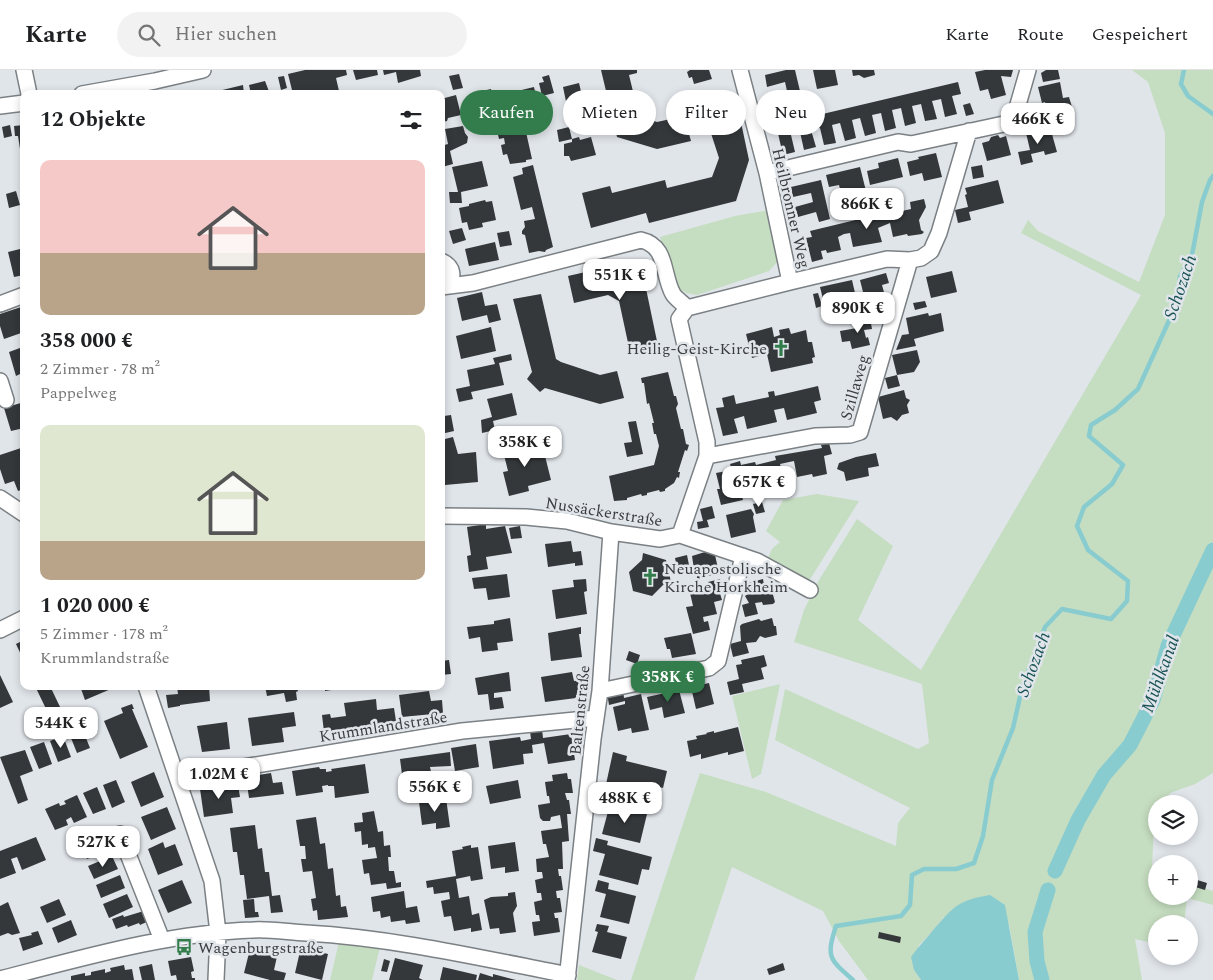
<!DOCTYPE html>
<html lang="de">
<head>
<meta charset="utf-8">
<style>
  :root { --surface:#fff; --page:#f2f2f2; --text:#202124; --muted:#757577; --line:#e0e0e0; --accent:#327d4b }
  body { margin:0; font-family:Spectral,serif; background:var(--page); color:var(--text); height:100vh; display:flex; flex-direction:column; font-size:19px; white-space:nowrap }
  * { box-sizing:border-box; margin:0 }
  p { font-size:16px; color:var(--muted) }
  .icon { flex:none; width:28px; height:28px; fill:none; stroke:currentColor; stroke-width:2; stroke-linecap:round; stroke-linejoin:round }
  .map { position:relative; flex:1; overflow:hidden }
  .side { position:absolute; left:20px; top:20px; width:425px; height:600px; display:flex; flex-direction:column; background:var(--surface); border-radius:10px; box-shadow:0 2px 8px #0003 }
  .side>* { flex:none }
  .guide { position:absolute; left:460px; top:20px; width:475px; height:45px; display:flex; gap:10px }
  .fabs { position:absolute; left:1148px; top:725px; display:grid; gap:10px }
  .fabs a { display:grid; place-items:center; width:50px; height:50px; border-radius:50%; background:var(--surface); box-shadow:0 2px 8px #0003; font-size:25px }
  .price { position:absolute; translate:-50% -42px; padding:0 11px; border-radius:10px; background:#fff; color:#222; font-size:16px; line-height:32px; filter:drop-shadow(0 1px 2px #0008) }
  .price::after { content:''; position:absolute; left:50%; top:30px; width:15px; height:11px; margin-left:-8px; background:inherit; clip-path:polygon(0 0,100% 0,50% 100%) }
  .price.current { background:var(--accent); color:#fff }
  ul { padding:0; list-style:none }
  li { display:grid; align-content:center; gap:10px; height:265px; padding:0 20px }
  li span { display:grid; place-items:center; height:155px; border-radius:10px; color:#555 }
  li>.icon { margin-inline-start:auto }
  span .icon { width:90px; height:90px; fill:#fffc; stroke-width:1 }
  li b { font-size:21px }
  h2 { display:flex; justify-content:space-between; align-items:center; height:60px; padding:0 20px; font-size:21px }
  .chip { padding:0 18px; border-radius:22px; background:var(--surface); box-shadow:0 2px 8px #0003; font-size:18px; line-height:45px }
  .chip.current { background:var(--accent); color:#fff }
  header { display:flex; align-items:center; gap:30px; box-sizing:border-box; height:70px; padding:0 25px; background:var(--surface); border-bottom:1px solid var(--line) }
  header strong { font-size:24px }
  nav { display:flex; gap:28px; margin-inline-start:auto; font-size:18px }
  .search { width:350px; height:45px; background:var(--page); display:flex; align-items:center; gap:12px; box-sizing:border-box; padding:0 18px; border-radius:28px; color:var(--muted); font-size:19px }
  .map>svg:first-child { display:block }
  .green { fill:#c5ddc0 }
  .water { fill:#89ccd0 }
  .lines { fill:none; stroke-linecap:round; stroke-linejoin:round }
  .stream { stroke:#89ccd0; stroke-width:4.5 }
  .canal { stroke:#89ccd0; stroke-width:15 }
  .building { fill:#34383b }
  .minor-casing { stroke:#7b8084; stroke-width:18 }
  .minor { stroke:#fff; stroke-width:15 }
  .labels { text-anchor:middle; stroke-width:5; stroke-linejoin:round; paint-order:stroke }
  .street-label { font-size:16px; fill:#3a3c3e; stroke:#e0e5ea }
  .poi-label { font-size:16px; fill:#3a3c3e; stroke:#e0e5ea; text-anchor:start }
  .water-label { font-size:18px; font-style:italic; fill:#195356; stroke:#e0e5ea }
</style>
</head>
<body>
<header>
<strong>Karte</strong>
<div class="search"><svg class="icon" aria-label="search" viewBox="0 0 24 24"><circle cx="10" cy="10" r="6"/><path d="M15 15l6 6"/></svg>Hier suchen</div>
<nav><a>Karte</a><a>Route</a><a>Gespeichert</a></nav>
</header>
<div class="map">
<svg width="1213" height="910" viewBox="0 0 1213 910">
  <rect width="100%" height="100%" fill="#e0e5ea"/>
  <!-- green -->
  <path class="green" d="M1132 0H1213V703L1195 714 1170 723 1164 734H1156V747L1154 751 1152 799 1156 801V826H1189V813L1213 821V835L1187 828 1184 854H1156V874L1135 869 1142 910H1019L1009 854 944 847 934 860 919 875 914 900 921 910H868L839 871 823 841 732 797 694 910H631L700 703 766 722 896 776 898 753 910 738 775 670 785 619 918 679 929 673 922 614 794 572 804 540 819 510 857 449 893 476 858 550 921 600 1141 225 1021 163 1028 150 1038 161 1139 212 1165 145V63L1148 12Z
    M770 140 782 187 769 201 697 225 686 223 676 217 660 167 735 146Z
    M817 424 859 431 809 511 767 490 772 479 780 472 766 461 783 430Z
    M780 614 761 704 752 709 732 626Z
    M339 872 380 877 372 910H330Z
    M579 895 617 910H577Z"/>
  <!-- water -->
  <path class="water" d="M990 825 1005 835 1019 910H921L914 900 911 887C918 877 926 869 934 859 954 836 959 830 990 825Z"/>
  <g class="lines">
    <!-- stream -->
    <path class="stream" d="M1184 0 1181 14 1188 26 1213 44
      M853 910C829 889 826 887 836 856L901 846 910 835 912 805 924 799H956L974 793 983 766 992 710 1013 658 1022 618 1045 557 1062 539 1111 549 1127 531 1128 511 1088 480 1077 456 1084 437 1112 414 1123 395 1089 366 1091 355 1115 340 1138 319 1177 233 1180 206 1192 185 1202 132 1210 110 1213 106"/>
    <!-- canal -->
    <path class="canal" d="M1055 801 1078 750 1104 705 1130 675 1153 630 1168 576 1213 480
      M1042 910 1037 891 1035 862 1048 820"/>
  </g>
  <!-- building -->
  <path class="building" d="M346 0 347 5 336 8 339 21 329 24H293L288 4 305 0Z
    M353 0H377L378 5 356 10Z
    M383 0H420L421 6 398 13 396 2 384 5Z
    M601 0H637V3L629 5 639 46 657 52 684 46 691 71 657 79 617 67Z
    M690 0H709L712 9 694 14 692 7 689 8 687 2Z
    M786 0H795L804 38 792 41 790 32 772 36 769 25 787 21 785 12 767 17 765 5Z
    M813 0H835L838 15 817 19Z
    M852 0H874L875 5 864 8 859 5 853 6Z
    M985 0H1013L1011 7 1001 6 1006 25 991 29 988 19 980 21 975 2Z
    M1046 0H1058L1060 9 1043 12 1041 3Z
    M459 4 463 18 453 20 449 6Z
    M549 5 554 23 542 26 539 13 544 12 542 7Z
    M284 6 287 18 281 20 278 7Z
    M265 11 270 24H251L249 15Z
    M958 12 961 24 952 26 957 44 945 47 941 29 932 31 937 49 925 51 921 34 912 36 916 53 905 56 901 38 892 40 896 58 885 61 881 43 872 45 876 63 865 66 860 48 852 50 856 68 845 71 840 53 832 55 836 73 824 75 820 58 811 60 816 77 804 80 800 62 791 65 795 82 783 85 776 55Z
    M1060 12 1063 28 1069 27 1072 37 1048 43 1045 32 1042 33 1038 17Z
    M579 13 585 38 568 41 563 17Z
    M243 15 244 24H210V23Z
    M534 17 539 41 509 48 508 45 500 47 495 34H497L496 28 501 26V25Z
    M491 19 493 28 475 31 473 23Z
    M456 25 461 45 448 48 447 51 443 52 441 51V29Z
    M970 33 974 44 966 46 963 35Z
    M768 36 770 46 764 47 762 37Z
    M1044 38 1047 49 1037 52 1034 41Z
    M582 42 585 53 573 56 570 45Z
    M739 43 749 90 736 131 649 153 646 143 591 158 582 123 610 116 612 123 665 110 667 118 712 107 719 88 707 51Z
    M511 52 514 65 526 62 532 89 526 90V92L510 94 507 84 503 85 501 75 505 74 504 68 499 69 496 56Z
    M10 55 12 66 4 68 2 57Z
    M24 55V79H20L18 66H15L14 56Z
    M463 56 465 63 468 67 467 73 450 81 453 94 442 97 441 76 448 74 445 59Z
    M569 57 572 69 559 72 557 60Z
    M1050 57 1057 82 1045 85 1044 81 1031 84 1033 92 1021 95 1018 82 1030 80 1026 63Z
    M998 65 1000 68 1006 66 1011 85 987 91 982 73 989 71 991 67Z
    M579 67 580 70 591 67 596 85 571 91 569 86H564V74L572 72V69Z
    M936 83 942 107 924 111 922 103 910 106 907 92 919 89 918 87Z
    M898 88 903 107 870 115 867 101 879 98 878 93Z
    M482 91 488 116 461 122 462 133H450L449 122H458L452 97Z
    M533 95 553 177 546 180 545 182 539 181 529 183 525 165 522 164V161L525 157 524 151 535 149 532 137 521 140 513 107 523 104 522 98Z
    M982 95 984 107 973 109 971 97Z
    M860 97 866 121 852 124 851 121 841 123 839 115 829 117 826 105Z
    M821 110 830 149 819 152 816 142 798 147 795 137 813 132 811 123 793 127 791 117Z
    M998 110 1004 133 969 142 971 150 958 153 955 140 968 137 965 125 967 124 965 118Z
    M16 121 20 135 9 138 6 124Z
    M790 128 793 138 786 139 783 130Z
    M924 129 926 137 919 150 921 160 924 162 922 164 908 166 907 164 893 167 890 153 878 158 882 172 853 177 850 163 844 164 838 167 841 180 827 183 826 180 821 181 823 189 812 192 806 168 812 167 810 161 901 139 902 141 911 139 910 132Z
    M485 130 486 132 492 131 496 150 482 153 483 157 469 160 467 152 462 153 459 138 469 136V134Z
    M795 148 798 157 791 159 788 150Z
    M462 158 466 170 453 174 449 161Z
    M509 161 512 175 500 177 497 163Z
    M495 172 499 190 469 196 465 179Z
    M24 178V205L14 207 8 182Z
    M612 196 644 209 658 276 630 282 619 231 608 225 574 233 568 206Z
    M952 201 957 222 931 228 926 207Z
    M886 203 889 213 882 215 885 226 865 230 860 210Z
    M852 210 855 223 849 224 852 234 826 241 820 217Z
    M482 222 485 236 497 234 501 250 489 253 487 245 462 251 457 228Z
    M818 223 822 236 816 238 813 224Z
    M541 224 556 289 561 292 600 305 617 301 624 328 600 334 545 318 540 322 527 309 532 302 513 229Z
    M925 231 927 237 915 240 913 233Z
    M24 236V262L4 269 0 256V244Z
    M928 243 929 246 941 243 944 261 914 269 916 276 896 280 902 265 909 264 906 248Z
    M870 248 872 259 864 260 866 268 868 267 870 275 852 279 850 271 842 272 840 261 857 258 855 251Z
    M491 257 496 281 461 289 456 266Z
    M772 257 774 267 780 265 779 260 789 258 791 264 806 260 808 272H812L815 287 812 288 813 293 771 302 767 284 752 288 746 264Z
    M20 278 22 285 24 284V302L16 306 9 282Z
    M917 280 920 292 914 302 897 305 900 316 888 319 885 308 897 305 892 285Z
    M511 284 512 290 499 293 504 315 471 322 473 329 459 332 456 319 470 316 467 300 495 294 493 288Z
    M668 302 674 326H676L678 334 676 338 681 359H683L686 374 689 375 687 381 685 380 678 402H680L679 408 677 407 674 413 665 419V421L660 422 659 420 647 423V425L642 426 641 424 627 428V430L614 431 609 406 654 395 659 376 656 364H654L652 353H654L649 333 647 334 644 313H642L641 308Z
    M818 316 821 330 814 332 817 343 787 350 784 338 774 340 777 352 747 359 744 346 734 349 738 363 723 366 716 338 724 337 722 328 734 325 736 334 769 327 768 322 774 321 775 326Z
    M904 320 906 328 910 330 907 335 909 343 902 345 897 351 891 347 883 349 878 327Z
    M512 323 517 345 493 351 495 360 482 363 481 350 492 347 487 329Z
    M24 332V358L11 361 4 338Z
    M442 337 444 346 451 345 454 361 441 364Z
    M636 351 643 384 627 387 624 373 632 372 628 352Z
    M453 367 458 384 476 382 478 412 445 415 441 413V370Z
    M531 368 534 378 539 377 542 387 545 386 551 410 528 416 529 421 509 426 503 402 508 401 503 381 522 377 521 371Z
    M829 373 832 384 824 386 827 404 813 407 812 404 797 407 794 391 780 394 784 409 753 417 749 401 737 405 738 410H740L742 418H740L743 430 721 435 717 419H720L716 403 732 400 730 394 740 391 741 395 755 392 756 395 776 390 775 386 822 378 821 375Z
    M24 377V419L18 421 14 411 5 414 0 399V385Z
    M876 383 879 396 868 398 869 406 846 411 844 402 837 399 839 393 856 387Z
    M762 432 765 442 756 444 753 434Z
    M712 436 715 448 707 450 709 457 698 459 697 452 703 451 700 439Z
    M751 439 754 444 753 447 756 462 731 468 726 445Z
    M486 454V459L505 456 512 483 486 487 488 499 469 502 467 486 471 485 467 457Z
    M520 456 522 468 511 469 509 458Z
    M571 471 573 482 581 481 583 495 575 496V493L548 497 545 474Z
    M705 482 715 485 719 503 697 509V506H695L692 486Z
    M643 483 666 490 671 512 665 513 652 526 633 521 629 502 642 490Z
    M687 485 690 500 678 503 675 488Z
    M507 504 510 527 488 530 486 518 474 519 472 508Z
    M586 509 587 521 584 522 587 544 556 549 552 520 574 517 573 510Z
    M720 509 722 516 718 517 722 530 714 532 717 544 703 547 704 552 708 551 710 560 693 564 686 537 693 536 690 523 710 519 708 512Z
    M763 509 764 515 770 514 775 532 773 534 763 535 762 532 755 533 758 544 745 547 742 535 749 533 745 526 748 524 745 514Z
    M510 548 513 571 497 573 498 580 482 582 480 567 469 569 467 557 494 554V551Z
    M772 548 774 556H776L777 565 765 568 760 566 756 572 746 573 749 583 733 587 730 574 741 571 740 556 742 554 759 549 761 551Z
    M581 557V564H579L582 587 551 591 548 563Z
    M691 563 696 584 672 588 670 579H667L664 568Z
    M24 570V591L16 574Z
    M629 581 640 585 637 594 626 590Z
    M764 585 767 596 761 598 764 609 742 614 744 622 730 625 727 612 739 609 736 595 742 594 741 590Z
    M449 590 451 604 441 605V591Z
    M509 602 511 621 494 623V628L502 627 504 638 490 640 488 624 478 625 475 608Z
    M572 602 574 611 585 609 587 623 576 625V628L545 632 541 607Z
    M0 605 13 632 0 638Z
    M709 613 714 634 696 639 691 617Z
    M35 616H50L61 639 49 645Z
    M80 616H118L85 630Z
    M177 616H209L210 631 180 635V636L168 638 166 625 178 624Z
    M265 616H297L298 621 296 622 297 630 286 632 284 623 267 626Z
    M325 616H350V617L325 621Z
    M623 619 624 628 641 624 649 660 632 663 631 658 618 661 613 637 625 634V631L609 635 607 623Z
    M679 620 685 643 664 648 662 637 650 640 647 627Z
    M429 621 431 631 442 630 443 643 402 647 399 625Z
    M376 629 377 640 394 638 396 651 379 654V655L324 662 322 645 330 644 331 648 346 646 344 633Z
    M132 634 134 639H132L148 677 120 689 104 651 123 643 121 638Z
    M294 642 296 656 282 658 284 672 252 676 248 648Z
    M227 652 230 679 202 682 197 656Z
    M738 657 744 681 728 685V682L701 689V684L690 687 687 671 697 669 696 666 707 664 706 663 714 661V663Z
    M82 658 90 678 77 683 69 663Z
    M542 659 543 668 571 664 575 690 548 694 544 673 532 675 533 683 523 684 524 694 493 699 489 671 520 667 521 671 531 669 530 661Z
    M63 666 71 687 58 692 50 671Z
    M44 672 52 694 39 699 30 677Z
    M476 674 479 697 455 701 451 678Z
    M25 680 33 701 20 706 28 730 18 734 0 687Z
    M450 682 451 696 430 697 433 711 421 713V709L403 712 400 689Z
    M613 682 627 686 626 691 667 701 663 718 649 714 645 733 621 727 622 723 605 719Z
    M365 694 369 723 335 728 334 716H328V715L322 716 323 722 296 726 292 701 319 697 320 699H326V702L332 701 331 699Z
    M154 702 164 727 141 737 131 712Z
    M271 703 273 713 282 712 284 724 249 728 246 707Z
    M567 703 568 709H571L573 723H565L567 730H569L571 744H567L569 771 562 772 563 799H558L559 806H561L563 820 556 821 557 828H560L562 842 554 843 555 848H558L560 862 534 866 532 852 540 851 539 845H536L534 832 542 830 541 823H537L535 810 543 808 542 802H537L536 789 549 787 546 774H543L541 761 562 758 560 745 551 747 550 751H543L540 748 538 735 550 733 549 726H547L545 712 553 711 552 705Z
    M116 710 125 732 112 738 103 715Z
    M518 710 521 728 490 734 486 716Z
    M229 715V716L238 715 240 727 231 728 233 743 204 747 200 719Z
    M97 717 106 739 93 744 83 723Z
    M601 720 615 724 614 730 599 725Z
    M431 722 432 728 420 730 419 723Z
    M77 725 87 747 74 753 71 747 66 750 68 755 55 760 45 739 59 733 60 736 66 734 64 731Z
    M446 728 450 757 436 759V753L422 755 419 732Z
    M610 734 647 744 640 773 602 764Z
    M167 737 176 759 151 770 141 747Z
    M374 741 378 762 383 761 384 776 390 775 391 787H388L389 801H394L396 813 401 812V817L387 819 386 813 371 815 369 803 364 804 362 790 377 788 375 777 368 778V774L362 775 361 761 355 762 354 753 363 752 362 743Z
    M316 747 320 774 325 773 328 799 333 798 336 826 340 825 341 837 346 836 348 847 318 850 317 840 313 841 311 829 316 828 312 801 303 802 301 789H306L305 776H300L296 750Z
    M255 755 258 779 262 778 265 802H269L272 826 280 825 283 842 271 843 269 826 247 829 244 805H240L237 782H233L230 758Z
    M36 767 46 790 22 800 17 787 11 789 16 803 0 809V781Z
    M105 767 110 780 87 789 82 776Z
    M596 768 608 771 607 775 652 787 649 800 642 799 638 815 599 805 605 784 593 781Z
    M163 772 165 778 175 774 183 795 158 805 148 779Z
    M515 772 519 801 505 803V797L491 799 488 776Z
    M471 775V778L478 777 483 809 471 811 470 806 456 809 459 828 469 826 472 845 479 843 482 860 471 862V858L454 861 451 846 444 847 441 831 450 829 449 822 434 824 433 817 427 818 426 811 456 806 452 781 463 779 462 777Z
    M112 786 118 799 94 809 88 796Z
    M120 805 125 818 101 828 96 815Z
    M1194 809 1207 813 1205 820 1192 816Z
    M182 810 192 833 168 843 158 820Z
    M598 810 609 813 608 819 636 826 629 854 600 847 606 824 595 821Z
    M404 821 406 838 417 836 420 852 406 854 405 850 391 852 390 846 381 848 380 841 373 842 371 827Z
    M515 822 517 836 513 843 516 862 500 864 499 858 490 859 484 830 491 827 508 826V823Z
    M127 824 133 837 109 848 103 834Z
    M59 829 66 845 47 853 40 837Z
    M254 829 255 842H258L259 847 245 848 243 830Z
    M8 832 20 863 12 865 8 863 0 866V836Z
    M147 840 151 850 140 855 139 853 128 857 127 855 116 859 112 849 123 845 124 847Z
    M71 850 77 865 58 873 52 858Z
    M597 854 609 856 607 862 627 867 621 889 592 882 598 862 595 861Z
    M38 861 43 874 23 881 19 868 32 865 31 863Z
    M879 862 901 867 900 873 878 868Z
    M251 875 278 882 274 900 286 903 284 910H270L244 903Z
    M301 877 328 884 322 910 295 903Z
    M191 887 194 901 191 902 192 908H195V910H177L176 905 171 906 168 891Z
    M395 888 423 895 419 908 423 910H389Z
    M384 889 390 891 387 902 381 901Z
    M783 893 785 900 769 905 767 899Z
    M152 894 155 910H142L139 897Z
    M124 895 125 900 132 899 134 910H71V906L85 903V906L91 905V902L105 899V903L111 901 110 898Z
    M443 897 477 905 476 910H440Z
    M480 903 493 907V904L516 910H478Z"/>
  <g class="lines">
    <!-- minor casing -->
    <g class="minor-casing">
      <path id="minor" d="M24 0 29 24
        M82 24 155 11 203 0
        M0 36 24 33
        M767 103 898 72 911 74 1013 52 1028 0
        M441 191C453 196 456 208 445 216
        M790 212 887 189 910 190 921 188 931 181 939 163 969 61
        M441 217 473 213 641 170C668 176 662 205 673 224 676 229 683 233 687 238
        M0 234 24 225
        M0 311 6 330
        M707 386 815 366 850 365 860 362 910 190
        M0 428 24 444
        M441 446 526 447 567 451 611 462 660 469 680 465 757 491 810 520
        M680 465 707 386V372L679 249 687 238 790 212 767 103 740 0
        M0 560 24 548
        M146 616 212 811 218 863 216 910
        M600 621 709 598 718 591 743 486
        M177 708 462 661 596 648
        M120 764 162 870
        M0 909C83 888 167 863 253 860 270 859 288 862 306 863 394 868 481 888 568 905
        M567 910 593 669 600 621 611 462"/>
    </g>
    <!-- minor -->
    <use href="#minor" class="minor"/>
  </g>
  <!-- icons -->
  <defs>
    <g id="church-bare" transform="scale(1.35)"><path d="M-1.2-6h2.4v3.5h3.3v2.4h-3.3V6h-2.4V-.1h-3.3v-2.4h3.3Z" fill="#327d4b" stroke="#e0e5ea" stroke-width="2.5" paint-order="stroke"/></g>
    <g id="bus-bare" transform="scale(1.35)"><path d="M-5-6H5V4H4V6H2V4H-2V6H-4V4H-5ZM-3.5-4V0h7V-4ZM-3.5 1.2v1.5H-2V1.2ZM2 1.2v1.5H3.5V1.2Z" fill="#327d4b" stroke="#e0e5ea" stroke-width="2.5" paint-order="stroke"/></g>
  </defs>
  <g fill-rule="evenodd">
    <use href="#church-bare" x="781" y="278"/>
    <use href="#church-bare" x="650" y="507"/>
    <use href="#bus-bare" x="184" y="877"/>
  </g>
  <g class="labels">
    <!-- street labels -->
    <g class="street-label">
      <text transform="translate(792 138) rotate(77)" y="6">Heilbronner Weg</text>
      <text transform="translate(854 317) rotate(-74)" y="6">Szillaweg</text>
      <text transform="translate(604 441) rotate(9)" y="6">Nussäckerstraße</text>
      <text transform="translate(579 640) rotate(-84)" y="6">Baltenstraße</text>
      <text transform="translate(383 656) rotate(-9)" y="6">Krummlandstraße</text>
    </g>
    <!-- poi labels -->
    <g class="poi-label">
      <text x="767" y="284" text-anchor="end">Heilig-Geist-Kirche</text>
      <text x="664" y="504">Neuapostolische<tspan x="664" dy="18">Kirche Horkheim</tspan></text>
      <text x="198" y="883">Wagenburgstraße</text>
    </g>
    <!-- water labels -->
    <g class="water-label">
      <text transform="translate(1180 217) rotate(-71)" y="6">Schozach</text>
      <text transform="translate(1033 594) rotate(-70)" y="6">Schozach</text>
      <text transform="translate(1160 604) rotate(-70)" y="6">Mühlkanal</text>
    </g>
  </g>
</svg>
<div class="fabs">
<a><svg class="icon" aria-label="layers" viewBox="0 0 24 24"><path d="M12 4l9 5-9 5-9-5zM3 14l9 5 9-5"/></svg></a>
<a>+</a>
<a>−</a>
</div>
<b class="price" style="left:1038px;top:75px">466K €</b>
<b class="price" style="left:867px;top:160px">866K €</b>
<b class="price" style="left:620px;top:231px">551K €</b>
<b class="price" style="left:858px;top:264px">890K €</b>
<b class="price" style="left:525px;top:398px">358K €</b>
<b class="price" style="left:759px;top:438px">657K €</b>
<b class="price current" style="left:668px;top:633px">358K €</b>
<b class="price" style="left:61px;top:679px">544K €</b>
<b class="price" style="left:219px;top:730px">1.02M €</b>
<b class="price" style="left:435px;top:743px">556K €</b>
<b class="price" style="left:625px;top:754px">488K €</b>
<b class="price" style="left:103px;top:798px">527K €</b>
<div class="guide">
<a class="chip current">Kaufen</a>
<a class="chip">Mieten</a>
<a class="chip">Filter</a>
<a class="chip">Neu</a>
</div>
<section class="side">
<h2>12 Objekte<svg class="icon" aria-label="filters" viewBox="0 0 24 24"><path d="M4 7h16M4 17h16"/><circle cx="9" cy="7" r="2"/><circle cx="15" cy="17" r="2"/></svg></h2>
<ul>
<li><span style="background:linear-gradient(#f6c9c9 60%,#b9a48a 0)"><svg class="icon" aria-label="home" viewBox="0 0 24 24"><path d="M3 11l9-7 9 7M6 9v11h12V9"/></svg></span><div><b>358 000 €</b><p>2 Zimmer · 78 m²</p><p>Pappelweg</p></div></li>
<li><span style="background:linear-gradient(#dfe7d0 75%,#b9a48a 0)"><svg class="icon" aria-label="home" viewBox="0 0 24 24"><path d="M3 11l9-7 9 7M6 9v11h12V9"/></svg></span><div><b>1 020 000 €</b><p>5 Zimmer · 178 m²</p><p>Krummlandstraße</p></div></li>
</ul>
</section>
</div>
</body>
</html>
